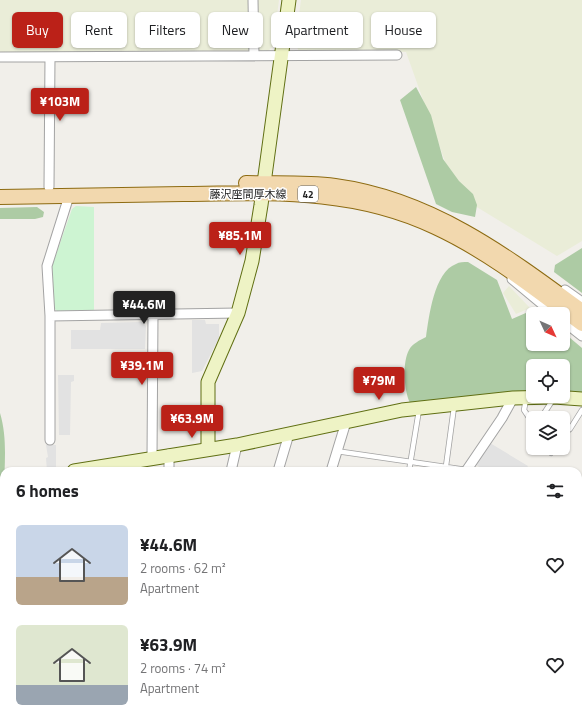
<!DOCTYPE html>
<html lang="en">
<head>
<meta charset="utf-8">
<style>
  :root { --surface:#fff; --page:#f2f2f2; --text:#202124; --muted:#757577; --accent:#bb2118 }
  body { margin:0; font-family:"Titillium Web","Noto Sans JP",sans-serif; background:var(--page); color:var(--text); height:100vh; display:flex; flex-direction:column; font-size:15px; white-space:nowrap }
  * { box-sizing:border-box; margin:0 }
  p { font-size:13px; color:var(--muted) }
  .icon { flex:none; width:22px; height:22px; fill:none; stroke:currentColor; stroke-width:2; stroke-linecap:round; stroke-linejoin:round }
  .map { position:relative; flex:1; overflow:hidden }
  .drawer { position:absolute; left:0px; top:467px; width:582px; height:256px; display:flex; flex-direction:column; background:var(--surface); border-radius:12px 12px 0 0; box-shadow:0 1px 3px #0004 }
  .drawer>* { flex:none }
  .banner { position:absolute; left:12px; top:12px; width:558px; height:36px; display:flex; gap:8px }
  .needle { width:26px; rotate:134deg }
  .tools { position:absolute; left:526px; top:307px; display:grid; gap:8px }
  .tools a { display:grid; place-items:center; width:44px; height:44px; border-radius:6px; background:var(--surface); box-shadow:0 1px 3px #0004; font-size:20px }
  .price { position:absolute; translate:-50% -34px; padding:0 9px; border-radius:4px; background:var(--accent); color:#fff; font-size:13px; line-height:26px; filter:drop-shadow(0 1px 2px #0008) }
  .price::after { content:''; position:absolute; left:50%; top:24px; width:12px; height:9px; margin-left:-6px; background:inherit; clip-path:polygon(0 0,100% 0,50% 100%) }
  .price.current { background:#222; color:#fff }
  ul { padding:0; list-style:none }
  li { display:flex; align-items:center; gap:12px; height:100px; padding:0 16px }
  li span { display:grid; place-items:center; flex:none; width:112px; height:80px; border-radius:6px; color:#555 }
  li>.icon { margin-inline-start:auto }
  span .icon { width:48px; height:48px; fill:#fffc; stroke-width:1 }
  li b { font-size:17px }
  h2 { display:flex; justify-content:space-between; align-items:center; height:48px; padding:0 16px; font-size:17px }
  .tag { padding:0 14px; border-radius:6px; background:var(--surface); box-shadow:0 1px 3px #0004; font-size:14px; line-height:36px }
  .tag.current { background:var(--accent); color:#fff }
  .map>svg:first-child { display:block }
  .farmland { fill:#eaedd8 }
  .forest { fill:#adcba4 }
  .park { fill:#cdf4d2 }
  .parking { fill:#e2e2e2 }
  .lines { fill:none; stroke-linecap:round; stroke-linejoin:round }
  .lane-casing { stroke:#a3a3a3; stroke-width:6 }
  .street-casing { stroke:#a3a3a3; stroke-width:11 }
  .secondary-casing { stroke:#606f13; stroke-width:15 }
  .primary-casing { stroke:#8d6b12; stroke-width:16 }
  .lane { stroke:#fff; stroke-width:4.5 }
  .street { stroke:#fff; stroke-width:9 }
  .secondary { stroke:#eef3c5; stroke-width:13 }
  .primary { stroke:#f2d8ae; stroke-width:14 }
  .labels { text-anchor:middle; stroke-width:3; stroke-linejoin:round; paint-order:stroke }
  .shield { fill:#fff; stroke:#646464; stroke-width:1 }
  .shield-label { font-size:10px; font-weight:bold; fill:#222 }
  .street-label { font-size:11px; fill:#222; stroke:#fff }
</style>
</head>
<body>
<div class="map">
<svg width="582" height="723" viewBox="0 0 582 723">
  <rect width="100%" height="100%" fill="#f1efea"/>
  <!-- farmland -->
  <path class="farmland" d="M0 0H279L273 46 267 52 0 56Z
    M301 0H582V241L557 256 457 195 406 52 299 51 295 44Z
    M509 286 530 308 516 314 503 293Z"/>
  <!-- forest -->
  <path class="forest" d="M416 87 431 115 443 159 459 181 473 194 477 205 475 217 452 212 436 204 400 100Z
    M37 207 44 212 43 217 35 219H0V208Z
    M582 248V293L554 272 555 265Z
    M468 262 497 280 512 319 535 309 541 314H533V344H563V332L582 348V395H563V366H533V395H482L423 404 410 403C404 391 402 363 409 350 412 344 420 340 426 337 429 317 434 272 456 264 459 262 464 262 468 262Z
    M0 413C8 440 4 466 4 493L0 495Z"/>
  <!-- park -->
  <path class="park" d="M76 206 94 207V310L57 311 53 307 52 266 72 209Z"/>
  <!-- parking -->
  <path class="parking" d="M192 320H205L206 324H219V338L202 371 192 373Z
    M142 322 146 326 145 349H71V330H100L101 323Z
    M58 375H74V381L71 382 70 435H59Z
    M490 443 528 466 524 471H485L475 464Z
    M46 445H56V471H47L46 458 48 457Z"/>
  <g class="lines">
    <!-- lane casing -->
    <g class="lane-casing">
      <path id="lane" d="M526 399 524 410 528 416 533 418
        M541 418 554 398
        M563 434 570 429 582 410
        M336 451 467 470
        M551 453 554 448
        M446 466 454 407
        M409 471 419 410
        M0 576 4 575
        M0 648 4 647
        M578 718 582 708
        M243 719 247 723
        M492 719 498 723
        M137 722 138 719
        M436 723 438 719
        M556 723 557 719"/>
    </g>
    <!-- street casing -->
    <g class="street-casing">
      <path id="street" d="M253 0 254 56
        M0 57 397 55
        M49 187 50 57
        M512 279 554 314
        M565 290 582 302
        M50 316 238 313
        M563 321 582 336
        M50 440V316L47 266 69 196
        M152 457 153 315
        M169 471V454
        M231 471 237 445
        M278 471 289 434
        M331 471 346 422
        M466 471 502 418 513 398
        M578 538 582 532
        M0 616 4 615
        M578 676 582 678
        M0 696H4
        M472 723 475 719
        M513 723 516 719"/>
    </g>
    <!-- secondary casing -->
    <g class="secondary-casing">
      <path id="secondary" d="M208 449V382L238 313 252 261 261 205 289 0
        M74 471 237 445 402 410 513 398 554 397 582 399
        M0 505 4 502"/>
    </g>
    <!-- primary casing -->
    <g class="primary-casing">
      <path id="primary" d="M246 183C276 184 305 182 335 186 431 199 506 255 582 311
        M0 197C61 196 122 195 183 194 271 193 353 188 435 227 489 252 535 289 582 324"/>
    </g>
    <!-- lane -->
    <use href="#lane" class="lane"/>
    <!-- street -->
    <use href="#street" class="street"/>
    <!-- secondary -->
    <use href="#secondary" class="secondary"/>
    <!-- primary -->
    <use href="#primary" class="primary"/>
  </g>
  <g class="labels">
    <!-- shield labels -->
    <rect class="shield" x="298" y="186" width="20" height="16" rx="3"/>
    <g class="shield-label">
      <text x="308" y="198">42</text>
    </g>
    <!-- street labels -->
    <g class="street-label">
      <text x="248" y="198">藤沢座間厚木線</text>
    </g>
  </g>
</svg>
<div class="tools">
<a><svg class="needle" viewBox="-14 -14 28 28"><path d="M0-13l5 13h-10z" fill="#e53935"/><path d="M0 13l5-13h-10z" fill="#757577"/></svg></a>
<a><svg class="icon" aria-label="locate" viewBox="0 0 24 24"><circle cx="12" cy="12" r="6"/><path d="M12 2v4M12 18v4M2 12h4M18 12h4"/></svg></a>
<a><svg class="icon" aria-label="layers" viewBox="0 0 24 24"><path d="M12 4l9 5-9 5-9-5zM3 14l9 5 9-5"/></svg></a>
</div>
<b class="price" style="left:60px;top:122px">¥103M</b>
<b class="price" style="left:240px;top:256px">¥85.1M</b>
<b class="price current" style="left:144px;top:325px">¥44.6M</b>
<b class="price" style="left:142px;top:386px">¥39.1M</b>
<b class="price" style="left:379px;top:401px">¥79M</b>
<b class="price" style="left:192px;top:439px">¥63.9M</b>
<div class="banner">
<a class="tag current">Buy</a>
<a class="tag">Rent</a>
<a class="tag">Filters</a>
<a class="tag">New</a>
<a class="tag">Apartment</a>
<a class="tag">House</a>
</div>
<section class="drawer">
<h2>6 homes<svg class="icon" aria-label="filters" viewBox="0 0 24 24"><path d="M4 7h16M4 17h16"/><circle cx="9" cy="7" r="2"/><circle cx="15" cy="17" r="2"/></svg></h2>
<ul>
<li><span style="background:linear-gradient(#c9d6e8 65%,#b9a48a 0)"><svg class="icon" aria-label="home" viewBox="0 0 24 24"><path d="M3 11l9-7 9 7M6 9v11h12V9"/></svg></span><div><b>¥44.6M</b><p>2 rooms · 62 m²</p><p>Apartment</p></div><svg class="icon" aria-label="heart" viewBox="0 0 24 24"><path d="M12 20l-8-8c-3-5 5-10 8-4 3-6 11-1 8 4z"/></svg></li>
<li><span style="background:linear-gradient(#dfe7d0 75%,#9aa5b1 0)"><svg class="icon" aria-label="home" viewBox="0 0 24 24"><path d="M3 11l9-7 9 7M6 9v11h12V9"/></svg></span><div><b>¥63.9M</b><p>2 rooms · 74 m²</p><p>Apartment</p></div><svg class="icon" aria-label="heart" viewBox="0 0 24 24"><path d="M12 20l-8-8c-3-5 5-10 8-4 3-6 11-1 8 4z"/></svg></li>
</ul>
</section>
</div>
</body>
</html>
